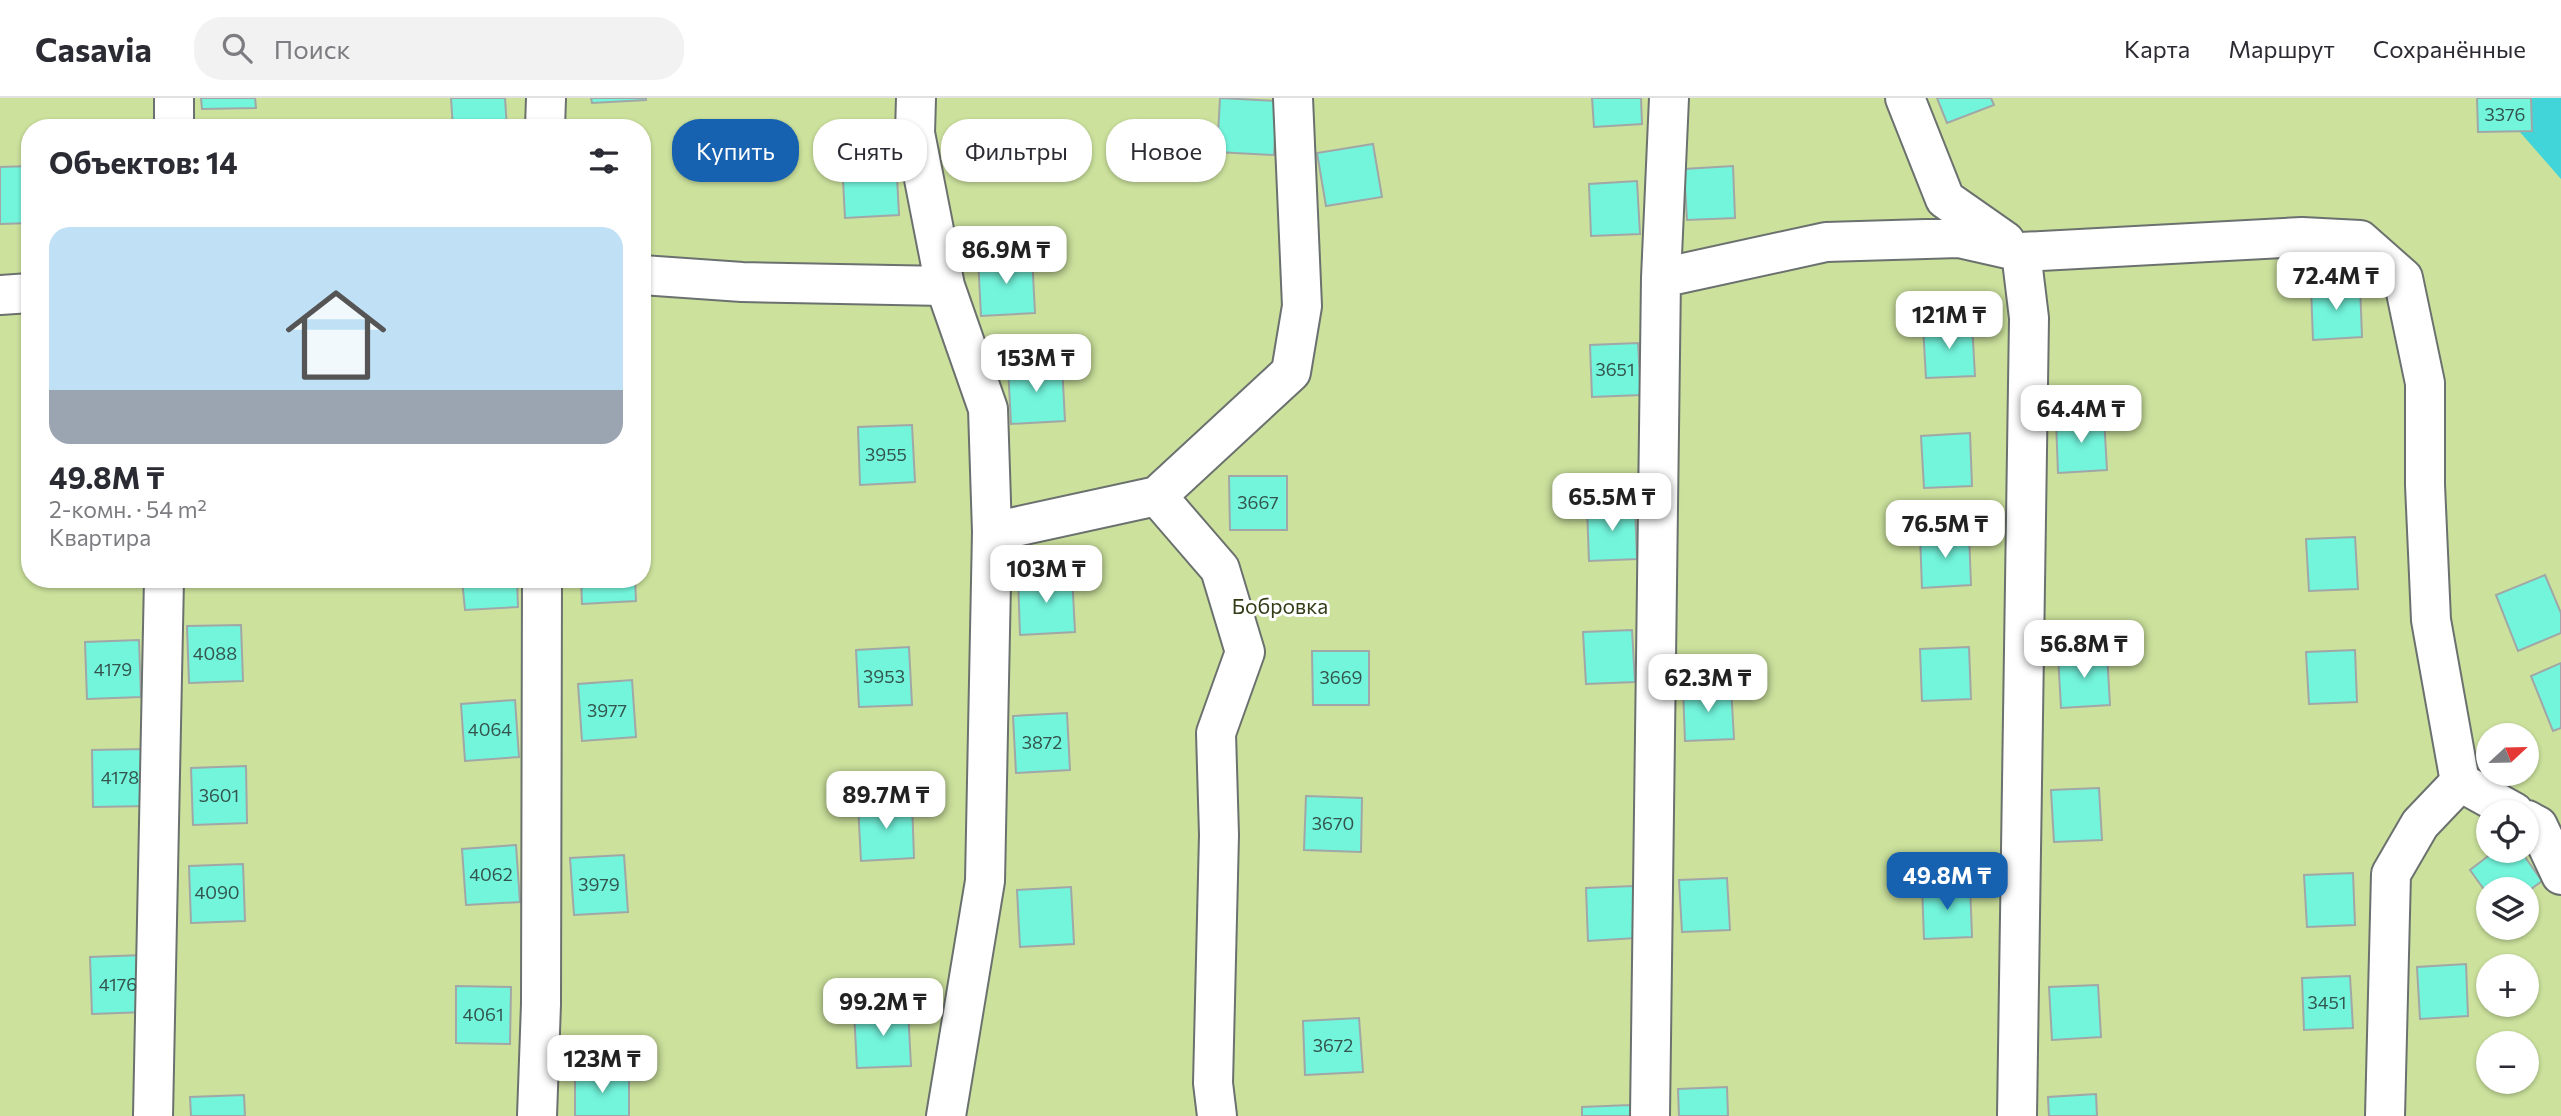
<!DOCTYPE html>
<html lang="ru">
<head>
<meta charset="utf-8">
<style>
  :root { --surface:#fff; --page:#f2f2f3; --text:#2b2b33; --muted:#7c7c81; --line:#e1e1e2; --accent:#1661b0 }
  body { margin:0; font-family:Commissioner,sans-serif; background:var(--page); color:var(--text); height:100vh; display:flex; flex-direction:column; font-size:26px; white-space:nowrap }
  * { box-sizing:border-box; margin:0 }
  p { font-size:23px; color:var(--muted) }
  .icon { flex:none; width:38px; height:38px; fill:none; stroke:currentColor; stroke-width:2; stroke-linecap:round; stroke-linejoin:round }
  .map { position:relative; flex:1; overflow:hidden }
  .side { position:absolute; left:21px; top:21px; width:630px; height:469px; display:flex; flex-direction:column; background:var(--surface); border-radius:28px; box-shadow:0 2px 5px #0004 }
  .side>* { flex:none }
  .hud { position:absolute; left:672px; top:21px; width:665px; height:63px; display:flex; gap:14px }
  .needle { width:46px; rotate:68deg }
  .controls { position:absolute; left:2476px; top:625px; display:grid; gap:14px }
  .controls a { display:grid; place-items:center; width:63px; height:63px; border-radius:50%; background:var(--surface); box-shadow:0 2px 5px #0004; font-size:35px }
  .price { position:absolute; translate:-50% -60px; padding:0 16px; border-radius:14px; background:#fff; color:#222; font-size:23px; line-height:46px; filter:drop-shadow(0 2px 4px #0008) }
  .price::after { content:''; position:absolute; left:50%; top:42px; width:21px; height:16px; margin-left:-10px; background:inherit; clip-path:polygon(0 0,100% 0,50% 100%) }
  .price.on { background:var(--accent); color:#fff }
  ul { padding:0; list-style:none }
  li { display:grid; align-content:center; gap:14px; height:371px; padding:0 28px }
  li+li { border-top:2px solid var(--line) }
  li span { display:grid; place-items:center; height:217px; border-radius:21px; color:#555 }
  li>.icon { margin-inline-start:auto }
  span .icon { width:126px; height:126px; fill:#fffc; stroke-width:1 }
  li b { font-size:30px }
  h2 { display:flex; justify-content:space-between; align-items:center; height:84px; padding:0 28px; font-size:30px }
  .chip { padding:0 24px; border-radius:28px; background:var(--surface); box-shadow:0 2px 5px #0004; font-size:24px; line-height:63px }
  .chip.on { background:var(--accent); color:#fff }
  header { display:flex; align-items:center; gap:42px; box-sizing:border-box; height:98px; padding:0 35px; background:var(--surface); border-bottom:2px solid var(--line) }
  header strong { font-size:33px }
  nav { display:flex; gap:38px; margin-inline-start:auto; font-size:24px }
  .search { width:490px; height:63px; background:var(--page); display:flex; align-items:center; gap:18px; box-sizing:border-box; padding:0 24px; border-radius:28px; color:var(--muted); font-size:26px }
  .map>svg:first-child { display:block }
  .green { fill:#cbe19c; fill-rule:evenodd }
  .water { fill:#41d5d9 }
  .building { fill:#73f5dc; stroke:#a0a7a6; stroke-width:2 }
  .lines { fill:none; stroke-linecap:round; stroke-linejoin:round }
  .minor-casing { stroke:#6b716e; stroke-width:42 }
  .minor { stroke:#fff; stroke-width:38 }
  .labels { text-anchor:middle; stroke-width:6; stroke-linejoin:round; paint-order:stroke }
  .number-label { font-size:18px; fill:#33554e }
  .park-label { font-size:21px; fill:#323d17; stroke:#fff }
</style>
</head>
<body>
<header>
<strong>Casavia</strong>
<div class="search"><svg class="icon" aria-label="search" viewBox="0 0 24 24"><circle cx="10" cy="10" r="6"/><path d="M15 15l6 6"/></svg>Поиск</div>
<nav><a>Карта</a><a>Маршрут</a><a>Сохранённые</a></nav>
</header>
<div class="map">
<svg width="2561" height="1018" viewBox="0 0 2561 1018">
  <rect width="100%" height="100%" fill="#f7fefa"/>
  <!-- green -->
  <path class="green" d="M0 0H2561V1018H0ZM30 30H642V481H30ZM2488 637H2527V676H2488ZM2488 714H2527V752H2488ZM2488 791H2527V830H2488ZM2488 868H2527V906H2488ZM2488 945H2527V984H2488Z"/>
  <!-- water -->
  <path class="water" d="M2490 0H2561V81Z"/>
  <!-- building -->
  <path class="building" d="M201 0H255L256 10 202 11Z
    M451 0H505L507 30H453Z
    M591 0H646V2L592 5Z
    M1220 0 1277 3 1274 57 1217 54Z
    M1592 0H1641L1642 26 1594 29Z
    M1937 0H1991L1994 7 1947 25Z
    M2477 0H2531L2532 33 2478 34Z
    M1373 46 1382 99 1326 108 1317 55Z
    M896 60 899 117 845 120 842 63Z
    M30 68V125L0 126V69Z
    M1733 68 1735 120 1687 122 1684 71Z
    M1637 83 1640 136 1591 138 1589 86Z
    M1032 158 1035 215 981 218 978 160Z
    M2360 187 2362 239 2313 242 2311 189Z
    M1972 226 1975 278 1926 280 1923 228Z
    M1638 245 1641 297 1592 299 1590 247Z
    M1062 266 1065 323 1011 326 1008 269Z
    M2104 320 2107 372 2058 375 2056 322Z
    M912 327 915 384 860 387 858 329Z
    M1970 335 1972 388 1924 390 1921 338Z
    M1229 378H1287V432H1230Z
    M1635 408 1637 461 1589 463 1587 410Z
    M1969 435 1971 487 1922 490 1920 438Z
    M2355 439 2358 491 2309 493 2306 441Z
    M1072 477 1075 534 1020 537 1018 480Z
    M2545 477 2561 515V535L2518 553 2496 497Z
    M462 481H517L518 509 465 512Z
    M581 481H635L636 503 582 506Z
    M241 527 243 583 189 585 187 528Z
    M1632 532 1635 584 1586 586 1583 534Z
    M139 542 141 599 87 601 85 544Z
    M909 549 912 607 859 609 856 552Z
    M1969 549 1971 601 1922 603 1920 551Z
    M2355 552 2357 604 2309 606 2306 554Z
    M1312 553H1369V607H1313Z
    M2107 555 2110 607 2061 610 2058 557Z
    M2561 565V630L2553 633 2531 578Z
    M632 582 636 639 582 643 578 586Z
    M1731 589 1734 641 1685 643 1683 591Z
    M515 602 519 659 465 663 461 606Z
    M1067 615 1070 672 1016 675 1013 618Z
    M146 651 148 708 93 709 92 652Z
    M246 668 247 725 193 727 191 670Z
    M2099 690 2102 742 2054 744 2051 692Z
    M1306 698 1362 700 1361 754 1304 752Z
    M912 704 914 760 861 763 858 706Z
    M516 747 520 804 466 807 462 751Z
    M2496 752H2520L2542 783 2527 794V791H2488V797L2470 772Z
    M624 757 628 814 574 817 570 760Z
    M243 766 245 823 191 825 189 768Z
    M2353 775 2355 827 2307 829 2304 777Z
    M1727 780 1730 832 1682 834 1679 782Z
    M1970 786 1972 839 1924 841 1922 788Z
    M1634 788 1636 840 1588 843 1586 790Z
    M1071 789 1074 846 1020 849 1017 792Z
    M144 857 146 914 92 916 90 859Z
    M2466 866 2468 918 2420 921 2417 869Z
    M2350 878 2353 930 2304 932 2302 880Z
    M2098 887 2101 939 2052 942 2049 889Z
    M456 888 511 889 510 946 456 945Z
    M908 911 911 968 857 970 854 913Z
    M1359 920 1363 974 1305 977 1303 923Z
    M575 976 629 977V1018H575Z
    M1727 989 1728 1018H1679L1678 991Z
    M2096 996 2097 1018H2049L2048 999Z
    M244 997 245 1018H191L190 999Z
    M1630 1007 1631 1018H1582V1009Z"/>
  <g class="lines">
    <!-- minor casing -->
    <g class="minor-casing">
      <path id="minor" d="M916 0 915 35 945 188 988 311 992 434 985 783 946 1018
        M1905 0 1945 101 2005 143
        M174 30V0
        M545 30 546 0
        M642 177 742 184 945 188
        M1661 180 1826 144 1959 140 2021 154
        M0 197 30 195
        M1157 398 1220 471 1245 554 1216 635 1219 737 1213 985 1217 1018
        M992 434 1157 398 1291 274 1302 208 1293 0
        M2460 684 2514 714
        M2527 722 2538 728 2561 777
        M153 1018 164 481
        M537 1018 541 906 542 481
        M1650 1018 1661 180 1669 0
        M2017 1018 2029 220 2021 154 2302 139 2360 142 2403 180 2425 285V387L2431 522 2460 684
        M2385 1018 2391 776 2420 726 2460 684"/>
    </g>
    <!-- minor -->
    <use href="#minor" class="minor"/>
  </g>
  <g class="labels">
    <!-- number labels -->
    <g class="number-label">
      <text x="2505" y="23">3376</text>
      <text x="1615" y="278">3651</text>
      <text x="886" y="363">3955</text>
      <text x="1258" y="411">3667</text>
      <text x="215" y="562">4088</text>
      <text x="113" y="578">4179</text>
      <text x="884" y="585">3953</text>
      <text x="1341" y="586">3669</text>
      <text x="607" y="619">3977</text>
      <text x="490" y="638">4064</text>
      <text x="1042" y="651">3872</text>
      <text x="120" y="686">4178</text>
      <text x="219" y="704">3601</text>
      <text x="1333" y="732">3670</text>
      <text x="491" y="783">4062</text>
      <text x="599" y="793">3979</text>
      <text x="217" y="801">4090</text>
      <text x="118" y="893">4176</text>
      <text x="2327" y="911">3451</text>
      <text x="483" y="923">4061</text>
      <text x="1333" y="954">3672</text>
    </g>
    <!-- park labels -->
    <g class="park-label">
      <text x="1280" y="516">Бобровка</text>
    </g>
  </g>
</svg>
<div class="controls">
<a><svg class="needle" viewBox="-14 -14 28 28"><path d="M0-13l5 13h-10z" fill="#e53935"/><path d="M0 13l5-13h-10z" fill="#7c7c81"/></svg></a>
<a><svg class="icon" aria-label="locate" viewBox="0 0 24 24"><circle cx="12" cy="12" r="6"/><path d="M12 2v4M12 18v4M2 12h4M18 12h4"/></svg></a>
<a><svg class="icon" aria-label="layers" viewBox="0 0 24 24"><path d="M12 4l9 5-9 5-9-5zM3 14l9 5 9-5"/></svg></a>
<a>+</a>
<a>−</a>
</div>
<b class="price" style="left:1006px;top:188px">86.9M ₸</b>
<b class="price" style="left:2336px;top:214px">72.4M ₸</b>
<b class="price" style="left:1949px;top:253px">121M ₸</b>
<b class="price" style="left:1036px;top:296px">153M ₸</b>
<b class="price" style="left:2081px;top:347px">64.4M ₸</b>
<b class="price" style="left:1612px;top:435px">65.5M ₸</b>
<b class="price" style="left:1945px;top:462px">76.5M ₸</b>
<b class="price" style="left:1046px;top:507px">103M ₸</b>
<b class="price" style="left:2084px;top:582px">56.8M ₸</b>
<b class="price" style="left:1708px;top:616px">62.3M ₸</b>
<b class="price" style="left:886px;top:733px">89.7M ₸</b>
<b class="price on" style="left:1947px;top:814px">49.8M ₸</b>
<b class="price" style="left:883px;top:940px">99.2M ₸</b>
<b class="price" style="left:602px;top:997px">123M ₸</b>
<div class="hud">
<a class="chip on">Купить</a>
<a class="chip">Снять</a>
<a class="chip">Фильтры</a>
<a class="chip">Новое</a>
</div>
<section class="side">
<h2>Объектов: 14<svg class="icon" aria-label="filters" viewBox="0 0 24 24"><path d="M4 7h16M4 17h16"/><circle cx="9" cy="7" r="2"/><circle cx="15" cy="17" r="2"/></svg></h2>
<ul>
<li><span style="background:linear-gradient(#bfe0f5 75%,#9aa5b1 0)"><svg class="icon" aria-label="home" viewBox="0 0 24 24"><path d="M3 11l9-7 9 7M6 9v11h12V9"/></svg></span><div><b>49.8M ₸</b><p>2-комн. · 54 m²</p><p>Квартира</p></div></li>
</ul>
</section>
</div>
</body>
</html>
